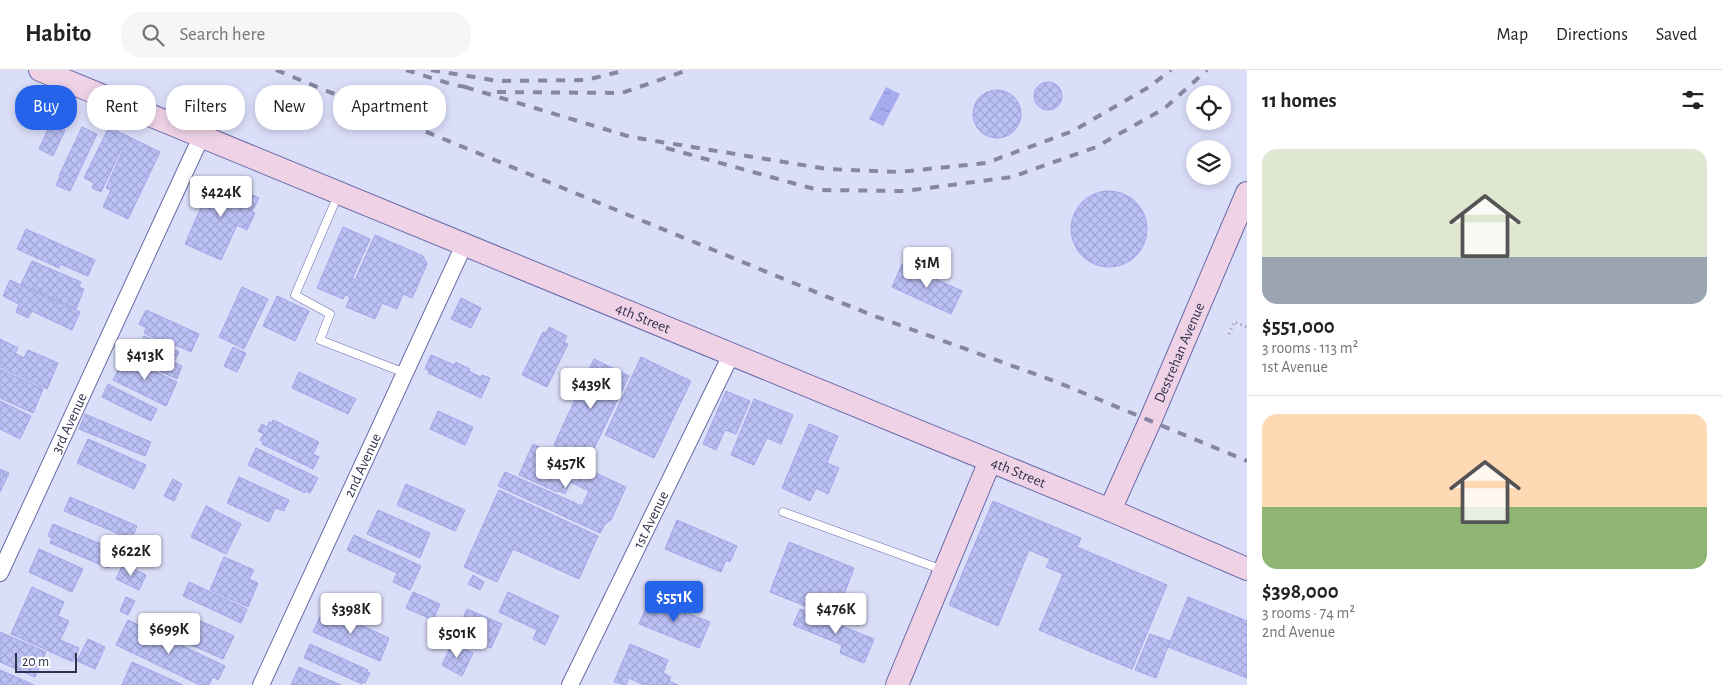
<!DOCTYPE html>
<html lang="en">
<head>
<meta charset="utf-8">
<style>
  :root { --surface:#fff; --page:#f6f6f6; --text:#222; --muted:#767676; --line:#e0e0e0; --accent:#2563eb }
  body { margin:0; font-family:"Alegreya Sans",sans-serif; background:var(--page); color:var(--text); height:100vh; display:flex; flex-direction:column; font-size:19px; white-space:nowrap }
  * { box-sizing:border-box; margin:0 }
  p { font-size:16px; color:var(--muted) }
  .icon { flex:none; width:28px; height:28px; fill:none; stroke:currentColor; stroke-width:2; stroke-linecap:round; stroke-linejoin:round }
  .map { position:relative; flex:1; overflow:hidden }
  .panel { display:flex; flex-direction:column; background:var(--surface); width:475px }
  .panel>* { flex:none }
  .banner { position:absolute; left:15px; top:15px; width:475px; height:45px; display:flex; gap:10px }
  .buttons { position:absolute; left:1186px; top:15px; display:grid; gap:10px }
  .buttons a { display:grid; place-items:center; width:45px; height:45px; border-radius:50%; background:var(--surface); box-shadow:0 2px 8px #0003; font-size:25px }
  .scale { position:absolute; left:15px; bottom:12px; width:62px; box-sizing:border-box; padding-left:5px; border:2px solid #30324d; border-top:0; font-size:14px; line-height:18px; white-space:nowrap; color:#30324d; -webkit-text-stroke:4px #fff; paint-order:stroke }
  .price { position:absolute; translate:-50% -42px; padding:0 11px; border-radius:5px; background:#fff; color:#222; font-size:16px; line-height:32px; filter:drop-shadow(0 1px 2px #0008) }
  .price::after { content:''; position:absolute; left:50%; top:30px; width:15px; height:11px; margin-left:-8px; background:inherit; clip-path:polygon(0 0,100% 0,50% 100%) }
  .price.current { background:var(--accent); color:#fff }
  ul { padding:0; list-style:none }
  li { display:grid; align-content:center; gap:10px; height:265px; padding:0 15px }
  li+li { border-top:1px solid var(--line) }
  li span { display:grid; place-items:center; height:155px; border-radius:15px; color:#555 }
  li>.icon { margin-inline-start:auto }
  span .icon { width:90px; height:90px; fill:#fffc; stroke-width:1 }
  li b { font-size:21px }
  h2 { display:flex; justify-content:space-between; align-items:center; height:60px; padding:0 15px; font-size:21px }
  .chip { padding:0 18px; border-radius:20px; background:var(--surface); box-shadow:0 2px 8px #0003; font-size:18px; line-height:45px }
  .chip.current { background:var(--accent); color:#fff }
  header { display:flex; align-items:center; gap:30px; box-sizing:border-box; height:70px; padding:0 25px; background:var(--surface); border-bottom:1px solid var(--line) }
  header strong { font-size:24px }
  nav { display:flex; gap:28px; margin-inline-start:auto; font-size:18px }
  .search { width:350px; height:45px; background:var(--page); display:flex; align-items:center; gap:12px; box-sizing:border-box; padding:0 18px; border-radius:20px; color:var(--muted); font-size:19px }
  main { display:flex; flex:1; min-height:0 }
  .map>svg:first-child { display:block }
  .water { fill:url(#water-ripples) }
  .building { fill:url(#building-cross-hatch); stroke:#a1a7e8 }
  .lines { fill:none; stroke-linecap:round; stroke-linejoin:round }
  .lane-casing { stroke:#676ba7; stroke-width:9 }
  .street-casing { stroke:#676ba7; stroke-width:18 }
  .secondary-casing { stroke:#676ba7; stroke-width:24 }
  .path { stroke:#8c8ea9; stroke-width:3; stroke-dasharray:1 4; stroke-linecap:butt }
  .lane { stroke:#fff; stroke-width:8 }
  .street { stroke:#fff; stroke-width:16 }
  .secondary { stroke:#f0d2e7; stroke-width:22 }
  .rail { stroke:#8587a2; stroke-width:4; stroke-dasharray:9 9; stroke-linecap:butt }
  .labels { text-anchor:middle; stroke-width:5; stroke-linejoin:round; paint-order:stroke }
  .street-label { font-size:15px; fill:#30324d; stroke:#fff }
</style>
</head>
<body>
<header>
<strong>Habito</strong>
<div class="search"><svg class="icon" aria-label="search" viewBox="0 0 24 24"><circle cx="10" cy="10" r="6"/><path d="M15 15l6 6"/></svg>Search here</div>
<nav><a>Map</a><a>Directions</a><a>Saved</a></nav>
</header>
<main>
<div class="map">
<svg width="1247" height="615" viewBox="0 0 1247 615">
  <defs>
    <pattern id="water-ripples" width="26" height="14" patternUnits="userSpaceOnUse" patternTransform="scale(1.25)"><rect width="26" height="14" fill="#a6aced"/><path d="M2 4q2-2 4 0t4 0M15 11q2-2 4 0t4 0" fill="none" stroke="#888dc2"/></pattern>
    <pattern id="building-cross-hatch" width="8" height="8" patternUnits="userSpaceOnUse" patternTransform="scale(1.25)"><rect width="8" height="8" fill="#bbc0f5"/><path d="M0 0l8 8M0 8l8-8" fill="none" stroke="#a1a5d4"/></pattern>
  </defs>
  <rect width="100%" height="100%" fill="#dbdef9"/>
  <!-- water -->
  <path class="water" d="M886 17 900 24 883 56 869 49Z"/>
  <!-- building -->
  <path class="building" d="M1034 26a14 14 0 1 1 28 0a14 14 0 1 1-28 0Z
    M973 44a24 24 0 1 1 48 0a24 24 0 1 1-48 0Z
    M51 53 65 60 53 86 39 79Z
    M82 57 97 64 70 121 56 115 60 107 59 106Z
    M109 57 160 82 128 149 103 137 111 120 106 118 123 80H121L101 122 92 118 94 113 84 108Z
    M218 110 259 128 252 142 255 143 247 160 237 155 221 190 185 174 212 112Z
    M1071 159a38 38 0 1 1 76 0a38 38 0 1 1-76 0Z
    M343 157 370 169 352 209 355 210 375 165 423 186 427 194 412 228 403 224 397 239 382 233 375 249 346 237 350 227 345 225 343 229 317 218Z
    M26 159 95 190 88 206 60 194 59 198 17 179Z
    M32 191 81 212 79 217 84 219 76 239 21 214Z
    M902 194 962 221 951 244 892 217Z
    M10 210 80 242 72 260 32 241 28 248 16 242 19 234 3 226Z
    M242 217 268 229 244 279 219 267Z
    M277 226 309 241 295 271 263 256Z
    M461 228 481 238 471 258 451 249Z
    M146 240 199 264 191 282 171 273 170 276 144 263 146 258 139 254Z
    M549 257 567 266 564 272 568 274 547 317 522 305 543 262 546 263Z
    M144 266 179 282 174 292 182 296 177 309 129 287 135 274 139 276Z
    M0 269 18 278 15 283 24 288 28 280 58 293 47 319 0 297Z
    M233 277 246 283 237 302 224 296Z
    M431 285 454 295 456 292 470 299 469 301 480 307 482 305 490 308 481 328 428 303 429 301 425 299Z
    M125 287 177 312 166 336 113 310Z
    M641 287 691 311 654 388 605 365Z
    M594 289 629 306 588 391 554 375Z
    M0 299 43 319 33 343 0 328Z
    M299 302 356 329 348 344 292 318Z
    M108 314 157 339 151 351 102 327Z
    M726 321 750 331 736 364 725 360 716 380 703 374Z
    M754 329 793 345 781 374 767 368 754 395 731 385Z
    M0 331 31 346 20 369 0 359Z
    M438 341 473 357 465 375 430 359Z
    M85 344 151 372 145 386 79 359Z
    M273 350 319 372 313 384 319 387 313 399 262 374 263 372 260 370 264 364 258 361 262 354 267 357 269 352 271 353Z
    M809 354 838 366 827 393 839 398 828 424 816 418 810 431 782 418Z
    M88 369 146 395 134 419 77 393Z
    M533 374 571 392 570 395 577 398 578 395 626 417 611 450 605 454 600 463 498 416 505 402 582 436 589 421 570 412 565 424 559 421 557 422 519 405Z
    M256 378 318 408 310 423 306 421 305 423 248 395Z
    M0 399 9 403 0 422Z
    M239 407 289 430 284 441 275 438 269 452 227 433Z
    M173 409 182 414 174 431 164 426Z
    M406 414 465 440 455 461 397 435Z
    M499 420 598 466 579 509 513 479 497 512 464 497Z
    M70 427 137 456 128 478 115 472 119 464 64 441Z
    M993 431 1081 468 1077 477 1167 515 1132 599 1039 560 1063 504 1046 497 1050 489 1029 480 998 556 949 535Z
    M206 436 241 454 226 484 191 467Z
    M378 440 430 463 420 488 367 464Z
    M677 450 737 476 730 492 726 490 721 502 665 479Z
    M53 454 108 477 105 484 112 488 108 498 50 473 52 468 48 466Z
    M354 465 421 496 410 520 393 512 397 503 347 480Z
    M789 472 854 498 835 548 770 522Z
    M39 479 83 499 72 522 29 502Z
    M224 487 254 500 249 509 258 513 248 537 210 520Z
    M123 494 146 505 139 520 116 509Z
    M473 505 484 512 480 520 468 514Z
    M189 512 247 539 241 553 183 526Z
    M32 517 64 532 58 546 69 551 60 570 79 578 73 592 11 564Z
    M413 522 440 534 433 550 406 538Z
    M508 522 559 546 545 575 533 569 537 560 499 542Z
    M126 527 135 531 128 545 120 541Z
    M1188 527 1247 551V608L1168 577Z
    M650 528 710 552 699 578 639 554Z
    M324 538 389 568 380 591 313 562Z
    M467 539 502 554 491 578 457 562Z
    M800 539 874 569 864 593 840 583 842 575 793 555Z
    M185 544 234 566 223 589 174 567Z
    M128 550 225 596 218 610 213 607 209 615H200L116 575Z
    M0 562 46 582 35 607 0 592Z
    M1150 564 1170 571 1156 608 1135 600Z
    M88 569 105 577 95 599 77 591Z
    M452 573 473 583 462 606 442 595Z
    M310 574 368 600 367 602 370 603 365 613 362 612V614L304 588Z
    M630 574 668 590 663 603 671 607 669 611 678 615H644L629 608 626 615 614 612Z
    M132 592 183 615H122Z
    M299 597 341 615H291Z
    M0 600 34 615H0Z"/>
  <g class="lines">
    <!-- lane casing -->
    <g class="lane-casing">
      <path id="lane" d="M338 125 295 225 330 244 320 270 405 303
        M783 442 943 500"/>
    </g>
    <!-- street casing -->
    <g class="street-casing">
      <g id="street">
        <path id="s1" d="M0 503 201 67"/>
        <path id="s2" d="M261 615 464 175"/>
        <path id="s3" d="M570 615 731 285"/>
      </g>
    </g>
    <!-- secondary casing -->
    <g class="secondary-casing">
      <g id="secondary">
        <path id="s4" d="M40 0 1110 440 1247 499"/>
        <path id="s5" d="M1110 440 1150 351 1247 123"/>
        <path d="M897 615 990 391"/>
      </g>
    </g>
    <!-- path -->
    <path class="path" d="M1229 264 1234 252 1247 257"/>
    <!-- lane -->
    <use href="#lane" class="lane"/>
    <!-- street -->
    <use href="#street" class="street"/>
    <!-- secondary -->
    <use href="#secondary" class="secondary"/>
    <!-- rail -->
    <path class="rail" d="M276 0 869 244 1057 312 1247 391
      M406 0 454 15 472 18
      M431 0 498 11 586 10 627 0
      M465 17 631 67 827 99 899 102 986 93 1073 61 1149 17 1171 0
      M497 22 622 23 688 0
      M666 78 818 120 905 121 1012 107 1096 77 1165 38 1207 0"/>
  </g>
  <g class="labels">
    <!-- street labels -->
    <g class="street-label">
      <text dy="5" stroke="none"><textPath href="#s4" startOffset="652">4th Street</textPath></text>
      <text dy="5" stroke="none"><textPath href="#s5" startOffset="172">Destrehan Avenue</textPath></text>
      <text dy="5" stroke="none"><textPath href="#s1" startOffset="165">3rd Avenue</textPath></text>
      <text dy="5" stroke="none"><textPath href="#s2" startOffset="242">2nd Avenue</textPath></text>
      <text dy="5" stroke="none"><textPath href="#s4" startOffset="1058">4th Street</textPath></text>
      <text dy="5" stroke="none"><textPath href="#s3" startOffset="184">1st Avenue</textPath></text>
    </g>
  </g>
</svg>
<div class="buttons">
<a><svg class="icon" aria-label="locate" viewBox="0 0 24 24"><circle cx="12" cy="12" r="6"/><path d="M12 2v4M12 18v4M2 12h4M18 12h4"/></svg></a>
<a><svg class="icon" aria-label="layers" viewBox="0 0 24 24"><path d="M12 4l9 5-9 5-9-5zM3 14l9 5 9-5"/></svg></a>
</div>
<div class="scale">20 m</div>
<b class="price" style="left:221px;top:148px">$424K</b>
<b class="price" style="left:927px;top:219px">$1M</b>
<b class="price" style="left:145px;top:311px">$413K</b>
<b class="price" style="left:591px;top:340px">$439K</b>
<b class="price" style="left:566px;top:419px">$457K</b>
<b class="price" style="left:131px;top:507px">$622K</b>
<b class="price current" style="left:674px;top:553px">$551K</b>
<b class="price" style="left:351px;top:565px">$398K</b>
<b class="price" style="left:836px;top:565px">$476K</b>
<b class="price" style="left:169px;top:585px">$699K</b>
<b class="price" style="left:457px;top:589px">$501K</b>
<div class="banner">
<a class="chip current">Buy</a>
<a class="chip">Rent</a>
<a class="chip">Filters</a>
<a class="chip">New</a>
<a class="chip">Apartment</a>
</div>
</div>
<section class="panel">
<h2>11 homes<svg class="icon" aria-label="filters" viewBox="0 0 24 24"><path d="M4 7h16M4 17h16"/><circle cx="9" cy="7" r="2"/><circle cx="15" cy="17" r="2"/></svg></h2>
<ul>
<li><span style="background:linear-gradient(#dfe7d0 70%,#9aa5b1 0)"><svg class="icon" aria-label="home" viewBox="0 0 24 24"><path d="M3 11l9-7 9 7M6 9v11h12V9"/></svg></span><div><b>$551,000</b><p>3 rooms · 113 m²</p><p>1st Avenue</p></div></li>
<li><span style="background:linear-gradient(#ffd9b3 60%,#8fb573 0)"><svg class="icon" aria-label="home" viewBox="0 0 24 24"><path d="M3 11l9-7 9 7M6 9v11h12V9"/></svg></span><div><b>$398,000</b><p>3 rooms · 74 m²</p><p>2nd Avenue</p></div></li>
</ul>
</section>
</main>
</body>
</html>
